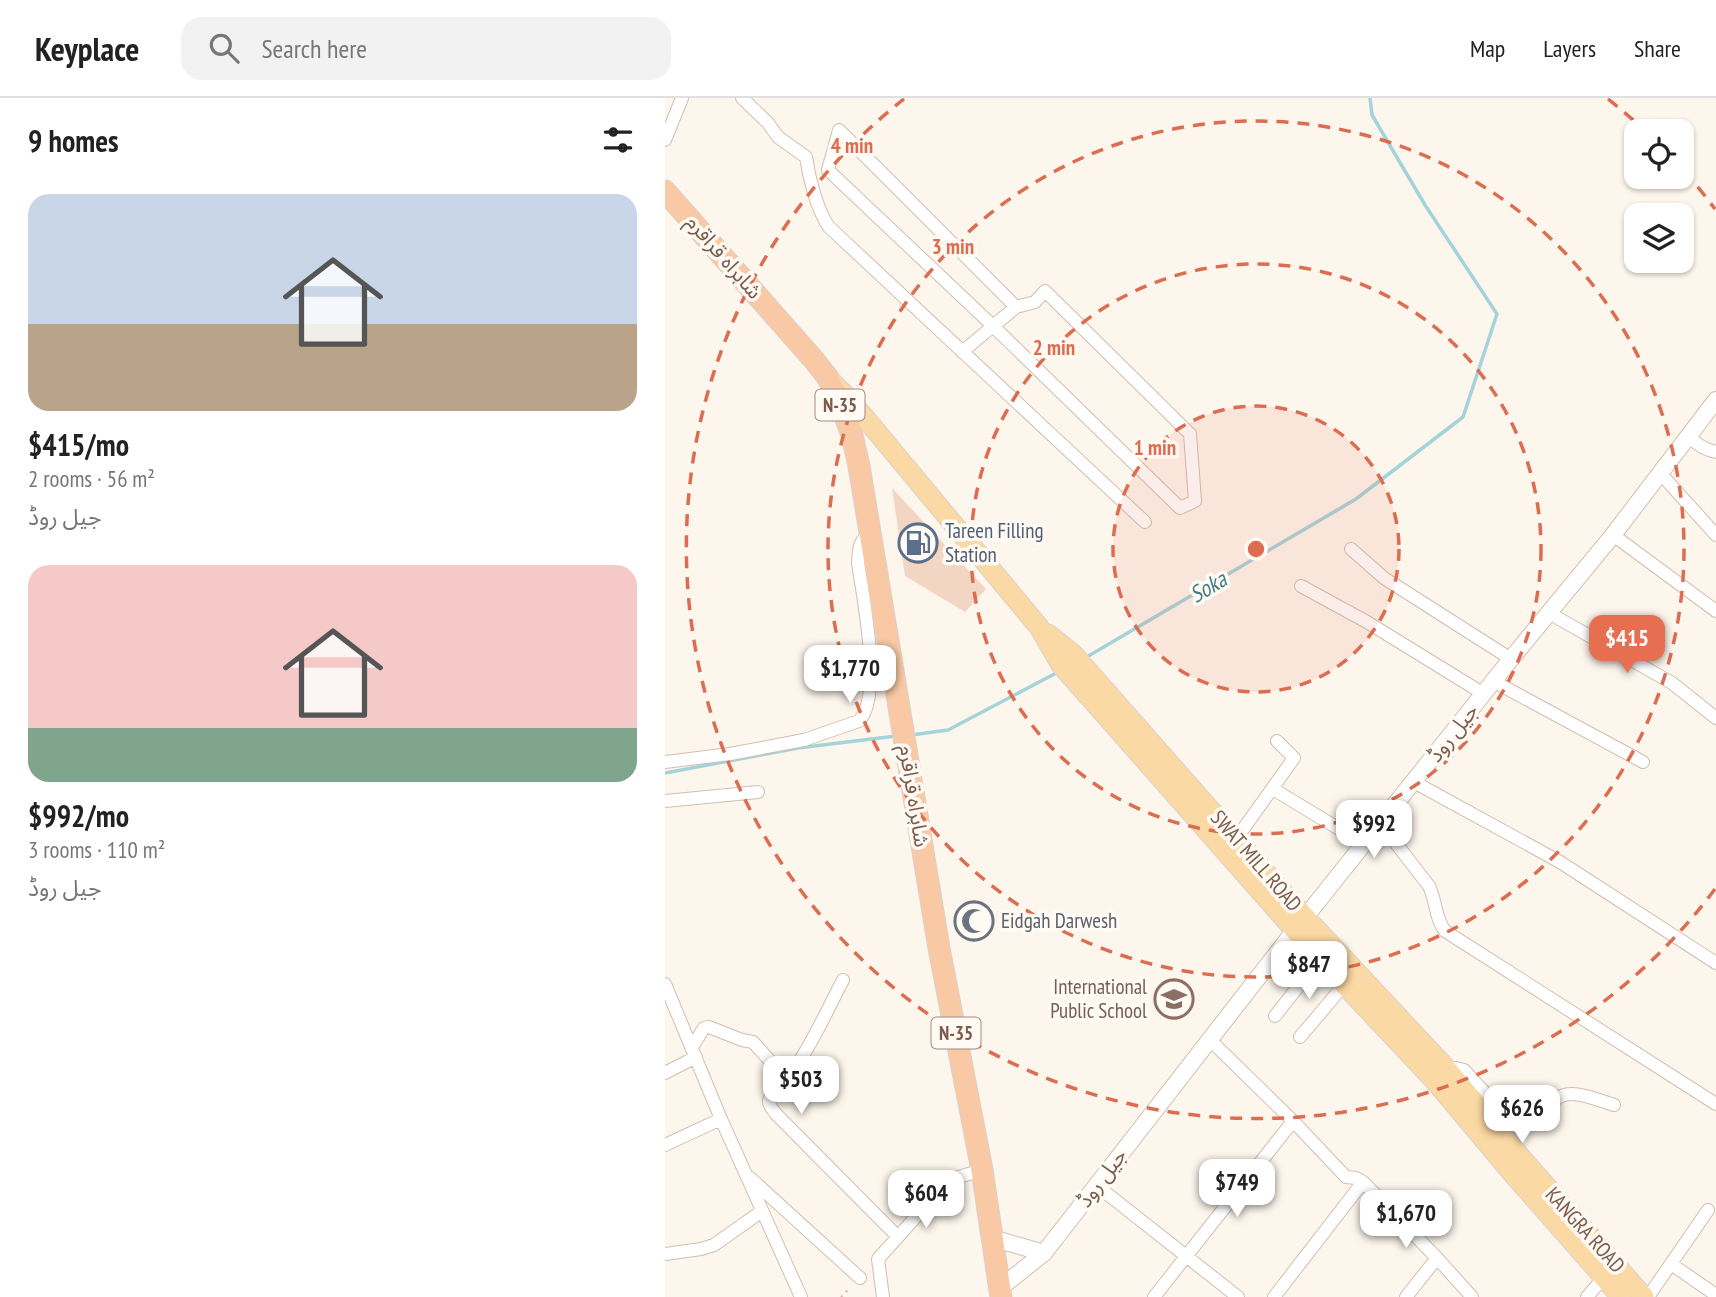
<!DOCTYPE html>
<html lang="en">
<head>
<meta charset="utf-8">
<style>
  :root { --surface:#fff; --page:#f2f2f2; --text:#222; --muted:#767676; --line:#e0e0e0; --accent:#e76f51 }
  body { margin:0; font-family:"PT Sans Narrow","Noto Sans Arabic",sans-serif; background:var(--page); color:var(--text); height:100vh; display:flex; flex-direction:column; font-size:26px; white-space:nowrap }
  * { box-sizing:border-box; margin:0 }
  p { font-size:23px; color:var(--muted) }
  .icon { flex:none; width:38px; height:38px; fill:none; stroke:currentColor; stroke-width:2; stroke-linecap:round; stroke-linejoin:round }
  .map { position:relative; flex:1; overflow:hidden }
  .sheet { display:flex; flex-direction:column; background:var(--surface); width:665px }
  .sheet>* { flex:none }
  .tools { position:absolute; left:959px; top:21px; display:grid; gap:14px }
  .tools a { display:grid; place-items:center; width:70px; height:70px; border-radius:14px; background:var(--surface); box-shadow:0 2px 5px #0004; font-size:35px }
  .price { position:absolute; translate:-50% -60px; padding:0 16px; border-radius:14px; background:#fff; color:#222; font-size:23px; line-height:46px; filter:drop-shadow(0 2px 4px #0008) }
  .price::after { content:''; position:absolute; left:50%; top:42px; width:21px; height:16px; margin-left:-10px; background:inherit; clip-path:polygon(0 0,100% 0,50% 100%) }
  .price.active { background:var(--accent); color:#fff }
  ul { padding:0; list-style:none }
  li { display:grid; align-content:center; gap:14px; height:371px; padding:0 28px }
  li span { display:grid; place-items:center; height:217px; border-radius:21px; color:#555 }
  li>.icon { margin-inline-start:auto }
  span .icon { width:126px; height:126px; fill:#fffc; stroke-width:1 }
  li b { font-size:30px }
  h2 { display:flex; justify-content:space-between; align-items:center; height:84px; padding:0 28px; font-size:30px }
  header { display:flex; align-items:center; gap:42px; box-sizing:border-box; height:98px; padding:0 35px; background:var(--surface); border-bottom:2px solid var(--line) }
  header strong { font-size:33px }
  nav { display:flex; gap:38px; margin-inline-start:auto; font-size:24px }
  .search { width:490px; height:63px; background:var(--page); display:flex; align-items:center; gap:18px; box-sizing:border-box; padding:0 24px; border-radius:21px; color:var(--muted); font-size:26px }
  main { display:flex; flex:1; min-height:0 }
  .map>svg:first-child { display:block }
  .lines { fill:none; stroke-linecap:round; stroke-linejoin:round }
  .stream { stroke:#a5d3da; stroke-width:3.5 }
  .building { fill:#f3d5c3 }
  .minor-casing { stroke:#d1beb0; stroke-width:14 }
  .tertiary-casing { stroke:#d1beb0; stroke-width:18 }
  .primary-casing { stroke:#dad1cd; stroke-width:21 }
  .trunk-casing { stroke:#dad1cd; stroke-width:23 }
  .path { stroke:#d9b8a5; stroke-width:2; stroke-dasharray:2 5; stroke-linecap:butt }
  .minor { stroke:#fff; stroke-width:12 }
  .tertiary { stroke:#fff; stroke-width:16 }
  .primary { stroke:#fbd9a5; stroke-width:19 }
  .trunk { stroke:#f9c8a4; stroke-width:21 }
  .ring { fill:none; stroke:#dc6d51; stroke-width:3.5; stroke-dasharray:12 9 }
  .labels { text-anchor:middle; stroke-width:7; stroke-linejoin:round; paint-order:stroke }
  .shield { fill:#fffaf3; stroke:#a28b7f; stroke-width:2 }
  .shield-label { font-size:19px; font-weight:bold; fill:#7a5c4d }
  .street-label { font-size:21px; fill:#7a5c4d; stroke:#fffaf3 }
  .service-label { font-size:21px; fill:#4e5e75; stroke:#fffaf3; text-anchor:start }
  .worship-label { font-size:21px; fill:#5b616d; stroke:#fffaf3; text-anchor:start }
  .education-label { font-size:21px; fill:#785e54; stroke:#fffaf3; text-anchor:end }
  .water-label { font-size:23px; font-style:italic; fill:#437c86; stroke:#fffaf3 }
  .centre { fill:#dc6d51; stroke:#fffaf3; stroke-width:3.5 }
  .ring-label { font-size:21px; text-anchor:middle; font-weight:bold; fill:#dc6d51; stroke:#fffaf3; stroke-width:7; stroke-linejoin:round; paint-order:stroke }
</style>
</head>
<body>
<header>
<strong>Keyplace</strong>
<div class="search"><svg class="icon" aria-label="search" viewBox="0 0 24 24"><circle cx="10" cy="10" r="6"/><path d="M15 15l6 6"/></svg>Search here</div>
<nav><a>Map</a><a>Layers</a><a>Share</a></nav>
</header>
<main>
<section class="sheet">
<h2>9 homes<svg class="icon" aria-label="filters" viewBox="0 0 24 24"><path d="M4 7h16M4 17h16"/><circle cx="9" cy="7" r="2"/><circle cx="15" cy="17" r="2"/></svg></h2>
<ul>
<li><span style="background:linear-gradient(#c9d6e8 60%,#b9a48a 0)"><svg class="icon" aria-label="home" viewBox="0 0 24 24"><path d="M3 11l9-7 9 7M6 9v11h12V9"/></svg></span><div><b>$415/mo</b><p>2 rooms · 56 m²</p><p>جیل روڈ</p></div></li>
<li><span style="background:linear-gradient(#f6c9c9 75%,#7fa58c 0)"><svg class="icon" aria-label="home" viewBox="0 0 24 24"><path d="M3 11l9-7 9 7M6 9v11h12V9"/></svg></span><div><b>$992/mo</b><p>3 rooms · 110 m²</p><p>جیل روڈ</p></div></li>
</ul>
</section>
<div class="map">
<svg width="1051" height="1199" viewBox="0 0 1051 1199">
  <rect width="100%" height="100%" fill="#fdf6ec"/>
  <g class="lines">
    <!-- stream -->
    <path class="stream" d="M420 560 691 401 798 319 832 216 760 107 707 17 705 0
      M246 637 283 632 395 573
      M0 675 133 650 231 638"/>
  </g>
  <!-- building -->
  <path class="building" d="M227 390 321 491 300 514 240 478Z"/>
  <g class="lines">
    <!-- minor casing -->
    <g class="minor-casing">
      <path id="minor" d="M77 0 103 25 113 39 141 59C144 80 152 112 164 129L480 424
        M0 42 17 0
        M297 254 328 228 515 410 530 403 525 336 380 193 370 204 351 209 328 228 163 72 174 32 351 209
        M1024 338C1032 347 1039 351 1051 354
        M995 375 1051 437
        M948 437 1051 513
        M686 451 719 480 846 561
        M636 488 702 524 819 596
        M884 515 1007 585 1051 620
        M828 583 978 664
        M0 664 65 656 139 642 194 623C218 598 198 499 193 465 194 450 193 444 206 435
        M749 684 895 764 1051 865
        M608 691 699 746
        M0 703 93 694
        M716 726 764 788C771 802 770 820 780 833L1051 1006
        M571 741 629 660 612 643
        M178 882C162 912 148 945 128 973 123 980 104 997 104 1003 104 1009 109 1013 112 1017L233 1139
        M0 886 56 1021 136 1199
        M610 918 655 861
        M635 939 679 887
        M545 942 628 1023 681 1079 691 1080 698 1084 772 1160 807 1199
        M27 949 39 930 44 929 77 942 88 944 122 982
        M781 970H791L799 972 851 1029H860C899 991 896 989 949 1007
        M0 975 31 959
        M0 1047 56 1021
        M84 1079 195 1180
        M431 1087 573 1199
        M0 1156 36 1151 49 1147 97 1113
        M1006 1166 1051 1197
        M218 1199 213 1161 284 1082 317 1072
        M489 1199 628 1023
        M609 1199 698 1084
        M741 1199 772 1160
        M922 1199 938 1180
        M983 1199 1043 1112"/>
    </g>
    <!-- tertiary casing -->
    <g class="tertiary-casing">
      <path id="tertiary" d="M327 1140 379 1155
        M335 1190 379 1155 630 832 846 561 948 437 1051 302"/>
    </g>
    <!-- primary casing -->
    <g class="primary-casing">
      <path id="primary" d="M166 283 186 303 374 529 396 567 655 861 769 982 847 1075 956 1199
        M383 536 408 556 640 819 781 970 860 1064 979 1199"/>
    </g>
    <!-- trunk casing -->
    <g class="trunk-casing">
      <path id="trunk" d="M0 93 149 262 163 280 177 310 187 337 194 368 274 850 317 1072 336 1199"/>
    </g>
    <!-- path -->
    <path class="path" d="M176 1199 185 1190"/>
    <!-- minor -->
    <use href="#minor" class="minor"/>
    <!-- tertiary -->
    <use href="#tertiary" class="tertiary"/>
    <!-- primary -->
    <use href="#primary" class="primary"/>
    <!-- trunk -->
    <use href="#trunk" class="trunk"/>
  </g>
  <!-- distance rings -->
  <circle cx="591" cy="451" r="143" fill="#dc6d51" fill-opacity=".12"/>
  <g class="ring">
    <circle cx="591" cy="451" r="143"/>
    <circle cx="591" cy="451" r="285"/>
    <circle cx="591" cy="451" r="428"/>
    <path d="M1050 791A571 571 0 1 1 239 1M943 1A571 571 0 0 1 977 30M1019 73A571 571 0 0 1 1050 111"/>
  </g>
  <!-- icons -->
  <defs>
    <g id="fuel-ring" transform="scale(2.0125)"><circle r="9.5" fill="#fffaf3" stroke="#5c6f8a" stroke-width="1.5"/><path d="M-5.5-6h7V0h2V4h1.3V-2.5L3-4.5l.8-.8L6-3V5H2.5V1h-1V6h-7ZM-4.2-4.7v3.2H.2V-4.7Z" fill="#5c6f8a"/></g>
    <g id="mosque-ring" transform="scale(2.0125)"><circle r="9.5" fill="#fffaf3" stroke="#6b7280" stroke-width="1.5"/><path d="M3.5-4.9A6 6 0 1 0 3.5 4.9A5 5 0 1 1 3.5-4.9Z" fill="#6b7280"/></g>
    <g id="school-ring" transform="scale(2.0125)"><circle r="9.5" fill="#fffaf3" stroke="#8d6e63" stroke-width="1.5"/><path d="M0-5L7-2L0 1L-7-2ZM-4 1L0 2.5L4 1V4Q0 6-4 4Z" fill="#8d6e63"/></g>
  </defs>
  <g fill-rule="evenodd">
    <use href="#fuel-ring" x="253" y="445"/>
    <use href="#mosque-ring" x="309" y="823"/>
    <use href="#school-ring" x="509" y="901"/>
  </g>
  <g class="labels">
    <!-- shield labels -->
    <g class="shield">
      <rect x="150.5" y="291.5" width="49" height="31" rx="5"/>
      <rect x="266.5" y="919.5" width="49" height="31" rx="5"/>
    </g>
    <g class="shield-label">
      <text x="175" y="314">N-35</text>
      <text x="291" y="942">N-35</text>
    </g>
    <!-- street labels -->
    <g class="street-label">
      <text transform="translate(59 159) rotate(49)" y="7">شاہراہ قراقرم</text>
      <text transform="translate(788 635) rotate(-52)" y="7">جیل روڈ</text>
      <text transform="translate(249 698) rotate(81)" y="7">شاہراہ قراقرم</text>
      <text transform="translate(591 763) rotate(49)" y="7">SWAT MILL ROAD</text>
      <text transform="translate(437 1080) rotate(-53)" y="7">جیل روڈ</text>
      <text transform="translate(920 1132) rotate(48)" y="7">KANGRA ROAD</text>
    </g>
    <!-- service labels -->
    <g class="service-label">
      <text x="280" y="440">Tareen Filling<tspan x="280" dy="24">Station</tspan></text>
    </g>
    <!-- worship labels -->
    <g class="worship-label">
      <text x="336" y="830">Eidgah Darwesh</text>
    </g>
    <!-- education labels -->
    <g class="education-label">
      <text x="482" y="896">International<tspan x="482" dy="24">Public School</tspan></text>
    </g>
    <!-- water labels -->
    <g class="water-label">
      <text transform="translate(543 489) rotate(-31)" y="8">Soka</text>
    </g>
  </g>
  <circle cx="591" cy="451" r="10" class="centre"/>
  <g class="ring-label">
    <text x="187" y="55">4 min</text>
    <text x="288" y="156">3 min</text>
    <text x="389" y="257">2 min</text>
    <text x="490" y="357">1 min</text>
  </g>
</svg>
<div class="tools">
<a><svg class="icon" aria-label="locate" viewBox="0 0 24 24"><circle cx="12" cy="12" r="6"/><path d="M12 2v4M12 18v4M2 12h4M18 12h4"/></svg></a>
<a><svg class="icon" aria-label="layers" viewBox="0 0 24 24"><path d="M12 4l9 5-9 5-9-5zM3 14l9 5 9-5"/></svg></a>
</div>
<b class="price active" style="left:962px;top:577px">$415</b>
<b class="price" style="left:185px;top:607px">$1,770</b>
<b class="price" style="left:709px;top:762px">$992</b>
<b class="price" style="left:644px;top:903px">$847</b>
<b class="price" style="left:136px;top:1018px">$503</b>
<b class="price" style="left:857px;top:1047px">$626</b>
<b class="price" style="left:572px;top:1121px">$749</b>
<b class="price" style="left:261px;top:1132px">$604</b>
<b class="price" style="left:741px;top:1152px">$1,670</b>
</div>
</main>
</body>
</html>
